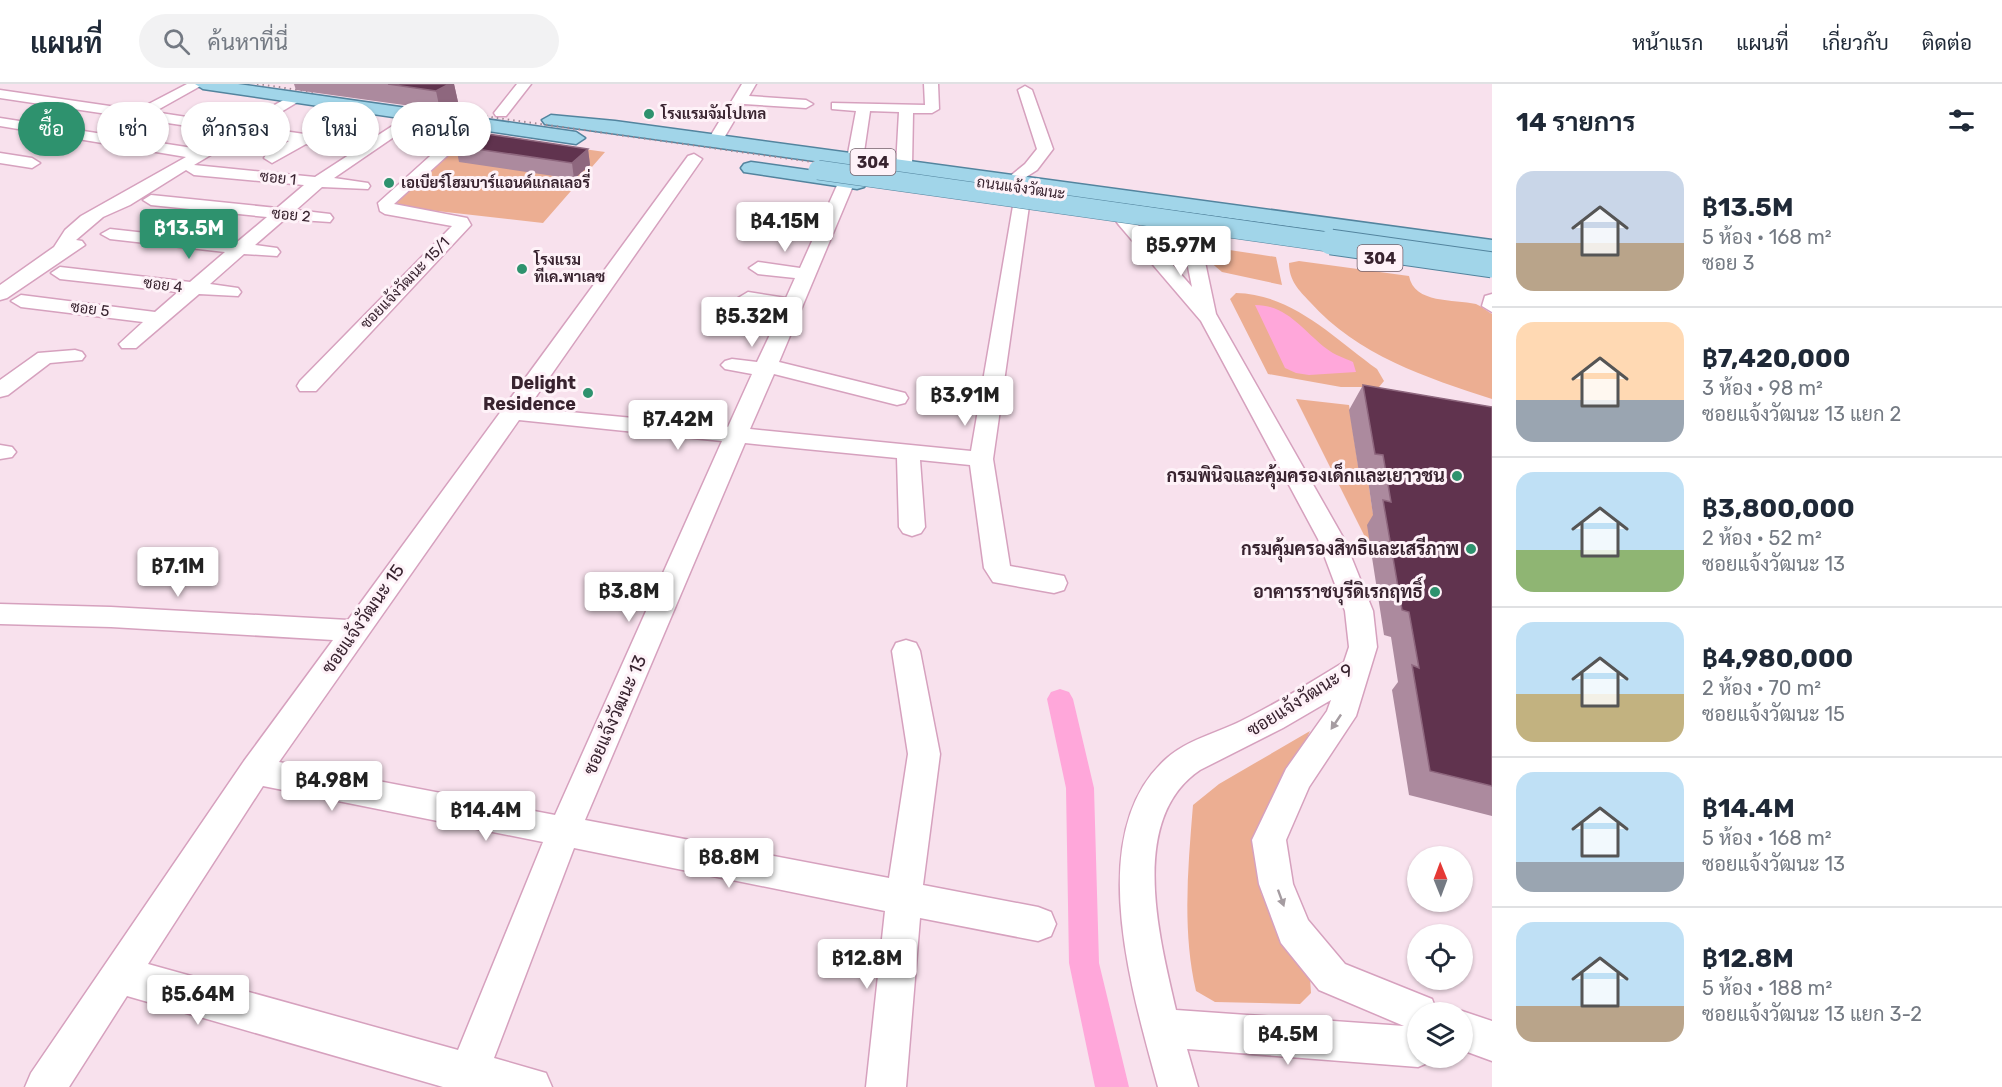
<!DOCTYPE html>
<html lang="th">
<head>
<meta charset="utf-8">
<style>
  :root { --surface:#fff; --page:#f2f2f3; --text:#1f2937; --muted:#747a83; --line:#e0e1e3; --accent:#2e926e }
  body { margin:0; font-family:Rubik,Sarabun,sans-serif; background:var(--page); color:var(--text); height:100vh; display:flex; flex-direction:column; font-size:22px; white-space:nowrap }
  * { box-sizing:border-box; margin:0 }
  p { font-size:20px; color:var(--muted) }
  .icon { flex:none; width:33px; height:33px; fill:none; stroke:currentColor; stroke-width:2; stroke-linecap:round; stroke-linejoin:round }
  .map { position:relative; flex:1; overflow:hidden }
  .drawer { display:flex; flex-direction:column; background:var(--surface); width:510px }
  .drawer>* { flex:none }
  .guide { position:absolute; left:18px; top:18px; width:570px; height:54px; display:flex; gap:12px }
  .needle { width:39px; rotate:359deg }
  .controls { position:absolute; left:1407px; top:762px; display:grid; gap:12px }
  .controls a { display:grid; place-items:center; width:66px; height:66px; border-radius:50%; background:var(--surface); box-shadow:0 2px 4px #0004; font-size:30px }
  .price { position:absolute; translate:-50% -51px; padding:0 14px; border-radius:6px; background:#fff; color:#222; font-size:20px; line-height:39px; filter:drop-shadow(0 2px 3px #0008) }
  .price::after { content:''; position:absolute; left:50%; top:36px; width:18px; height:14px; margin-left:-9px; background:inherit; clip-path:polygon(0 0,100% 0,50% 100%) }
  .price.on { background:var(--accent); color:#fff }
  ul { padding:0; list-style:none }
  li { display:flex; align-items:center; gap:18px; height:150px; padding:0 24px }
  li+li { border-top:2px solid var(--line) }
  li span { display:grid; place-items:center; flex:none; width:168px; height:120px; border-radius:18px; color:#555 }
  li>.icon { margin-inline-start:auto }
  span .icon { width:72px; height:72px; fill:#fffc; stroke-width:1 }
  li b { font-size:26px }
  h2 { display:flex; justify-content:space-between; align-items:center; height:72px; padding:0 24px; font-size:26px }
  .chip { padding:0 21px; border-radius:27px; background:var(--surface); box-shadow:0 2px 4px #0004; font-size:21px; line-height:54px }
  .chip.on { background:var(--accent); color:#fff }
  header { display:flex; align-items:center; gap:36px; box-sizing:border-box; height:84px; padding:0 30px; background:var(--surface); border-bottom:2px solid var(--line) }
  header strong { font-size:28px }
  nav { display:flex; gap:33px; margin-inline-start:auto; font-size:21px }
  .search { width:420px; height:54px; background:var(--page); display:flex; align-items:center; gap:15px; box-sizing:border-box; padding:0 21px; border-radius:33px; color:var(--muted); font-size:22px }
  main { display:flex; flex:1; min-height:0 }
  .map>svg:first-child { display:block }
  .green { fill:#ecae92 }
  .water { fill:#ffa7da }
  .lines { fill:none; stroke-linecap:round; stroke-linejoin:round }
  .canal { fill:#ffa7da; fill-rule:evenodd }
  .minor-casing { stroke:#d6a1be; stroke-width:3 }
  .major-casing { stroke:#53849e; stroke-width:3 }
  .minor { fill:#fff; fill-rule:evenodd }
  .major { fill:#a1d5e9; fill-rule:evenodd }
  .rail-far1 { stroke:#a08a96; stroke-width:2; stroke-dasharray:1.5 4; stroke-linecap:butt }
  .rail { stroke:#a08a96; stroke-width:4; stroke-dasharray:2 4.5; stroke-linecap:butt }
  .major-bridge-far1-casing { stroke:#53849e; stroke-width:20; stroke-linecap:butt }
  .major-bridge-casing { stroke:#53849e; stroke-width:27; stroke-linecap:butt }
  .major-bridge-far1 { stroke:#a1d5e9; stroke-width:19 }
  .major-bridge { stroke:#a1d5e9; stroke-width:25 }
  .wall { fill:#ac8a9e }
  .shaded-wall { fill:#8e677e }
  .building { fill:#60334e; stroke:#8e677e; stroke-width:1.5 }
  .oneway { fill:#a59ca1 }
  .poi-dot { fill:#2e926e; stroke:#fef2f8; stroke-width:2 }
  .labels { text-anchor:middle; stroke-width:6; stroke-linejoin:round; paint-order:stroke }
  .far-poi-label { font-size:15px; font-weight:bold; fill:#38232f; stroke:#fef2f8; text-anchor:start }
  .far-street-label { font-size:15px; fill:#38232f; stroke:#fef2f8 }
  .shield { fill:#fef2f8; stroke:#73616b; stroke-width:1.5 }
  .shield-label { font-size:16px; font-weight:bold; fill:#38232f }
  .poi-label { font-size:18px; font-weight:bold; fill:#38232f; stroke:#fef2f8; text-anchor:end }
  .street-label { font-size:18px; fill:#38232f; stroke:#fef2f8 }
</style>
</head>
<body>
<header>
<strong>แผนที่</strong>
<div class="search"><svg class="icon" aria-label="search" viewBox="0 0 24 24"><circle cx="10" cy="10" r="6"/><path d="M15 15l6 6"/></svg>ค้นหาที่นี่</div>
<nav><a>หน้าแรก</a><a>แผนที่</a><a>เกี่ยวกับ</a><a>ติดต่อ</a></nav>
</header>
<main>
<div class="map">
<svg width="1492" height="1003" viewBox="0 0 1492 1003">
  <rect width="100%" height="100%" fill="#f8e1ed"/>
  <!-- green -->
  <path class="green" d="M472 49 605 68 543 139 393 122Z
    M1173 151 1182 156 1184 188 1157 152Z
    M1216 164 1276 173 1282 201 1222 188 1209 177V165Z
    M1299 177 1409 192C1414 220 1454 215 1476 220 1481 222 1487 227 1492 230V315C1427 294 1357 271 1310 218 1299 206 1289 197 1289 179Z
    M1236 209C1292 210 1334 254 1377 285L1384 297 1379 303H1341L1268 290 1230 215Z
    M1296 315 1349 321 1360 394 1368 396 1375 443 1371 465Z
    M1310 647 1258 765 1261 809 1278 848 1310 893 1311 909 1300 920 1215 918 1196 907C1182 846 1188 783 1193 721L1219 700Z"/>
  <!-- water -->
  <path class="water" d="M1255 221C1288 221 1303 247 1327 265 1334 271 1345 274 1353 278L1356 288 1309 291 1296 289 1285 284Z"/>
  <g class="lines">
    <!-- canal -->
    <path class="canal" d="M1060 605 1069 608 1073 615 1094 704 1099 879 1129 1003H1095L1069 879 1066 704 1047 615 1051 608Z"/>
    <!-- minor casing -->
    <g class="minor-casing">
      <path id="minor" d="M187 0H204L154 28 239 41 296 9 301 10V16L256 43 366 59 414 28 419 27 426 31 334 94 368 99 370 102 368 105 322 103 296 126 330 130 333 134 330 138 285 135 255 161 277 164 280 168 277 172 244 170 210 200 238 204 241 208 238 212 199 210 136 264H122L119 260 143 238 21 223 11 217 21 211 155 228 178 208 60 195 51 189 60 183 190 198 225 168 110 155 101 150 110 145 236 159 267 133 151 121 143 116 151 111 277 124 304 101 194 91 186 86 130 121 103 133 76 156 82 157 85 161 7 214 0 216V201L54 163 65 146 81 132 186 73 0 42V34L199 65 228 48 0 14V6L137 26ZM244 51 289 57 266 71 264 74 272 79 306 60 355 67 315 93 194 81Z
        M517 0H531L506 32H496L494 29Z
        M742 0H756L749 12 806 16 813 20 806 24 744 20 721 59H711L708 56Z
        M924 0H938L939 25 932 29H913L912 82 910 85H898L896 82 899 28 870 27 863 75 861 78H849L847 75 856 27 832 25V19L925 21Z
        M1025 2 1032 6 1053 65 1037 86 1012 102 1004 97 1025 80 1037 65 1018 6Z
        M475 35 482 39 480 42 394 120 467 134 471 141 316 307H300L297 302 300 297 452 142 385 130 380 127 378 119 470 36Z
        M0 69 32 74 40 79 32 84 0 79Z
        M694 70 702 75 528 324 728 343 752 290 725 285 721 281 725 277 732 275 757 278 782 225 741 218 738 214 748 208 786 214 795 194 758 190 749 184 758 178 800 184 839 97 847 92 855 97 779 278 905 309 908 314 905 319 897 321 774 290 750 345 971 367 1013 122 1015 118H1027L1029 122 993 375 1010 482 1064 492 1067 499 1064 506 1054 509 993 498 984 484 970 381 920 376 925 443 921 449 912 452 903 449 899 443 897 374 745 359 585 736 889 794 908 670 892 567 896 559 906 556 916 559 920 567 940 670 923 801 1038 823 1051 828 1056 840 1051 852 1038 857 920 834 906 1003H866L885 827 574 764 494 974 546 989 552 1003H443L127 912 69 1003H25L31 989 244 677 333 556 111 543 0 540V520L111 523 348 536 688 72ZM519 336 722 357 555 731 279 678ZM263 702 543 758 458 966 148 880Z
        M1125 132 1131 133 1192 203 1187 178 1186 147 1195 142 1204 147 1205 178 1216 230 1344 455 1373 527 1377 563 1356 632 1309 703 1286 756 1293 800 1308 836 1345 880 1432 915 1437 928H1418V974H1433L1432 977 1418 983 1187 965 1198 1003H1158C1133 910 1082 748 1167 674 1187 656 1217 649 1241 637 1276 620 1310 599 1344 578L1349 563 1345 527 1318 455 1201 237 1119 141 1116 137ZM1331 616 1327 627 1286 685 1252 756 1259 800 1281 859 1319 906 1404 942 1176 926C1160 856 1127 735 1200 686L1283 644Z
        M1492 210V228L1482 222 1485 212Z
        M75 266 82 268 85 272 82 276 50 279 8 311 0 313V296L38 269Z
        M0 361 12 363 16 368 12 373 0 375Z
        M1462 927 1492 937V977L1462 966V928H1457Z"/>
    </g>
    <!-- major casing -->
    <g class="major-casing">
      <path id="major" d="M195 0H238L576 48 585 54 576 60 203 5Z
        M551 31 615 37 1492 156V170L545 40 542 36Z
        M751 78 857 93 864 95 867 99 864 103 857 105 744 88 741 84 744 80Z"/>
    </g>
    <!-- minor -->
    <use href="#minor" class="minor"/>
    <!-- major -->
    <use href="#major" class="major"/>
    <!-- rail-far1 -->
    <path class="rail-far1" d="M257 0 313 8
      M426 24 1398 160"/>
    <!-- rail -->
    <path class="rail" d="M1387 158 1492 173"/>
    <!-- major-bridge-far1 casing -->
    <g class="major-bridge-far1-casing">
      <path id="major-bridge-far1" d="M818 86 1342 160"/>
    </g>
    <!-- major-bridge casing -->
    <g class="major-bridge-casing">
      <path id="major-bridge" d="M1331 158 1492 181"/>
    </g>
    <!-- major-bridge-far1 -->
    <use href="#major-bridge-far1" class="major-bridge-far1"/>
    <!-- major-bridge -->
    <use href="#major-bridge" class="major-bridge"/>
  </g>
  <!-- wall -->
  <path class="wall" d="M294 0H454L458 18 440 26 296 6Z
    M456 62 588 65 590 81 574 95 459 78Z
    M1363 301 1492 323V732L1409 711 1392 606 1398 598 1391 553 1384 551 1367 441 1373 431 1368 396 1360 395 1349 326Z"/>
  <!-- shaded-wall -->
  <path class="shaded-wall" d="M449 0H454L458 18 440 26 436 7Z
    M588 65 590 81 574 95 572 79Z"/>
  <!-- building -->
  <path class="building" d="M388 0H449L436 7Z
    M474 48 588 65 572 79 456 62Z
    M1363 301 1492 323V702L1430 687 1412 581 1419 584 1409 528 1402 526 1383 416 1391 418 1383 371 1375 370Z"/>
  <!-- one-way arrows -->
  <defs><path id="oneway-solid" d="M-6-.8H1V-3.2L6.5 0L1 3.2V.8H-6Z" transform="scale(1.5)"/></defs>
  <g class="oneway">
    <use href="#oneway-solid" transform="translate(1336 638) rotate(124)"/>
    <use href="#oneway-solid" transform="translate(1281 814) rotate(70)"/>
  </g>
  <!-- markers -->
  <g class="poi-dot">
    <circle cx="649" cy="30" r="6"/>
    <circle cx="389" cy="99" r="6"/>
    <circle cx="522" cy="185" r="6"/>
    <circle cx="588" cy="309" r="6"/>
    <circle cx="1457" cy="392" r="6"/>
    <circle cx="1471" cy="465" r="6"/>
    <circle cx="1435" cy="508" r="6"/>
  </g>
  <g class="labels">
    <!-- far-poi labels -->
    <g class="far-poi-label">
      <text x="661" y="35">โรงแรมจัมโปเทล</text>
      <text x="401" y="104">เอเบียร์โฮมบาร์แอนด์แกลเลอรี่</text>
      <text x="534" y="181">โรงแรม<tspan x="534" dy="17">ทีเค.พาเลซ</tspan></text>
    </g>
    <!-- far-street labels -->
    <g class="far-street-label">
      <text transform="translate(278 94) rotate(6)" y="5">ซอย 1</text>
      <text transform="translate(1021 104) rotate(8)" y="5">ถนนแจ้งวัฒนะ</text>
      <text transform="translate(291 131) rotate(6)" y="5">ซอย 2</text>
      <text transform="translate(405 199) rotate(-46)" y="5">ซอยแจ้งวัฒนะ 15/1</text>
      <text transform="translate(163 201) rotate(7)" y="5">ซอย 4</text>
      <text transform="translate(90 225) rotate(7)" y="5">ซอย 5</text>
    </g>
    <!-- shield labels -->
    <g class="shield">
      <rect x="850.5" y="65" width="45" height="26" rx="4.5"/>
      <rect x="1357.5" y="161" width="45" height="26" rx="4.5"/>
    </g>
    <g class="shield-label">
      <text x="873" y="84">304</text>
      <text x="1380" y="180">304</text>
    </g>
    <!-- poi labels -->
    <g class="poi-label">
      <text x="576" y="305">Delight<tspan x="576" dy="21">Residence</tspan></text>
      <text x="1445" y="398">กรมพินิจและคุ้มครองเด็กและเยาวชน</text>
      <text x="1459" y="471">กรมคุ้มครองสิทธิและเสรีภาพ</text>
      <text x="1423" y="514">อาคารราชบุรีดิเรกฤทธิ์</text>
    </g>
    <!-- street labels -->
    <g class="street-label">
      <text transform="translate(363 535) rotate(-55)" y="6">ซอยแจ้งวัฒนะ 15</text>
      <text transform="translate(1300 616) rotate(-32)" y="6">ซอยแจ้งวัฒนะ 9</text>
      <text transform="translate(615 631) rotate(-66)" y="6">ซอยแจ้งวัฒนะ 13</text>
    </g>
  </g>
</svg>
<div class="controls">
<a><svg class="needle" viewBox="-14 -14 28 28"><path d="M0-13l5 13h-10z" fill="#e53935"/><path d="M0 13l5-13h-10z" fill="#747a83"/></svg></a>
<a><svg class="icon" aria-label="locate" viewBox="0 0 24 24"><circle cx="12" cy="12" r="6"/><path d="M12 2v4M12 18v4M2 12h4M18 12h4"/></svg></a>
<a><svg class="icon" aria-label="layers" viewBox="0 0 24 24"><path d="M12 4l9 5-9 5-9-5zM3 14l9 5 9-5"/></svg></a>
</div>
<b class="price" style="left:785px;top:169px">฿4.15M</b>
<b class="price on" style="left:189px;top:176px">฿13.5M</b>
<b class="price" style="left:1181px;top:193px">฿5.97M</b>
<b class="price" style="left:752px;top:264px">฿5.32M</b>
<b class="price" style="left:965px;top:343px">฿3.91M</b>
<b class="price" style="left:678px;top:367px">฿7.42M</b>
<b class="price" style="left:178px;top:514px">฿7.1M</b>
<b class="price" style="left:629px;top:539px">฿3.8M</b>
<b class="price" style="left:332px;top:728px">฿4.98M</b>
<b class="price" style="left:486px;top:758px">฿14.4M</b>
<b class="price" style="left:729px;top:805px">฿8.8M</b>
<b class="price" style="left:867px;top:906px">฿12.8M</b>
<b class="price" style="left:198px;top:942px">฿5.64M</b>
<b class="price" style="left:1288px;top:982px">฿4.5M</b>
<div class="guide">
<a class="chip on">ซื้อ</a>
<a class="chip">เช่า</a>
<a class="chip">ตัวกรอง</a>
<a class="chip">ใหม่</a>
<a class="chip">คอนโด</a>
</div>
</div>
<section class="drawer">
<h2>14 รายการ<svg class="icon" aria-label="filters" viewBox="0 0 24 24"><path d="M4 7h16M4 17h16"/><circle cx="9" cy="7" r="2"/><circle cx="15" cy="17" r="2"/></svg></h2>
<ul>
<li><span style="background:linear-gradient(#c9d6e8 60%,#b9a48a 0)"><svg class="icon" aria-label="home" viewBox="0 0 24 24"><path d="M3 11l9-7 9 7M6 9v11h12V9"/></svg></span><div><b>฿13.5M</b><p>5 ห้อง · 168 m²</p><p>ซอย 3</p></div></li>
<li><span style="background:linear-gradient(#ffd9b3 65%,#9aa5b1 0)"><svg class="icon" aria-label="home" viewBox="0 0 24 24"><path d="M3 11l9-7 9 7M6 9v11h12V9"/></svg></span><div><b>฿7,420,000</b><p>3 ห้อง · 98 m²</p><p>ซอยแจ้งวัฒนะ 13 แยก 2</p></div></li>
<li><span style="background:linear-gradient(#bfe0f5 65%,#8fb573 0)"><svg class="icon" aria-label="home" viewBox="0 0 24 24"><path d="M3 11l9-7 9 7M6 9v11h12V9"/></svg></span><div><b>฿3,800,000</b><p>2 ห้อง · 52 m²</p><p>ซอยแจ้งวัฒนะ 13</p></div></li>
<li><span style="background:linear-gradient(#bfe0f5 60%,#c2b280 0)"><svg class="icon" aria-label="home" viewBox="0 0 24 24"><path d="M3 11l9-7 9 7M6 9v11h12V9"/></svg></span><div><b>฿4,980,000</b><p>2 ห้อง · 70 m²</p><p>ซอยแจ้งวัฒนะ 15</p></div></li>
<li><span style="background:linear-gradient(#bfe0f5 75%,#9aa5b1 0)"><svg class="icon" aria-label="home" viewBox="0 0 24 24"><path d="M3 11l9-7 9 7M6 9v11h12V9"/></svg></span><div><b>฿14.4M</b><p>5 ห้อง · 168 m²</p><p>ซอยแจ้งวัฒนะ 13</p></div></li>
<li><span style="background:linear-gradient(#bfe0f5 70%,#b9a48a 0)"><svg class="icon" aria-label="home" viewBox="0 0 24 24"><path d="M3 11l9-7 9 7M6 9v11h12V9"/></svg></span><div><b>฿12.8M</b><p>5 ห้อง · 188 m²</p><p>ซอยแจ้งวัฒนะ 13 แยก 3-2</p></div></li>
</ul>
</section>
</main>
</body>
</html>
